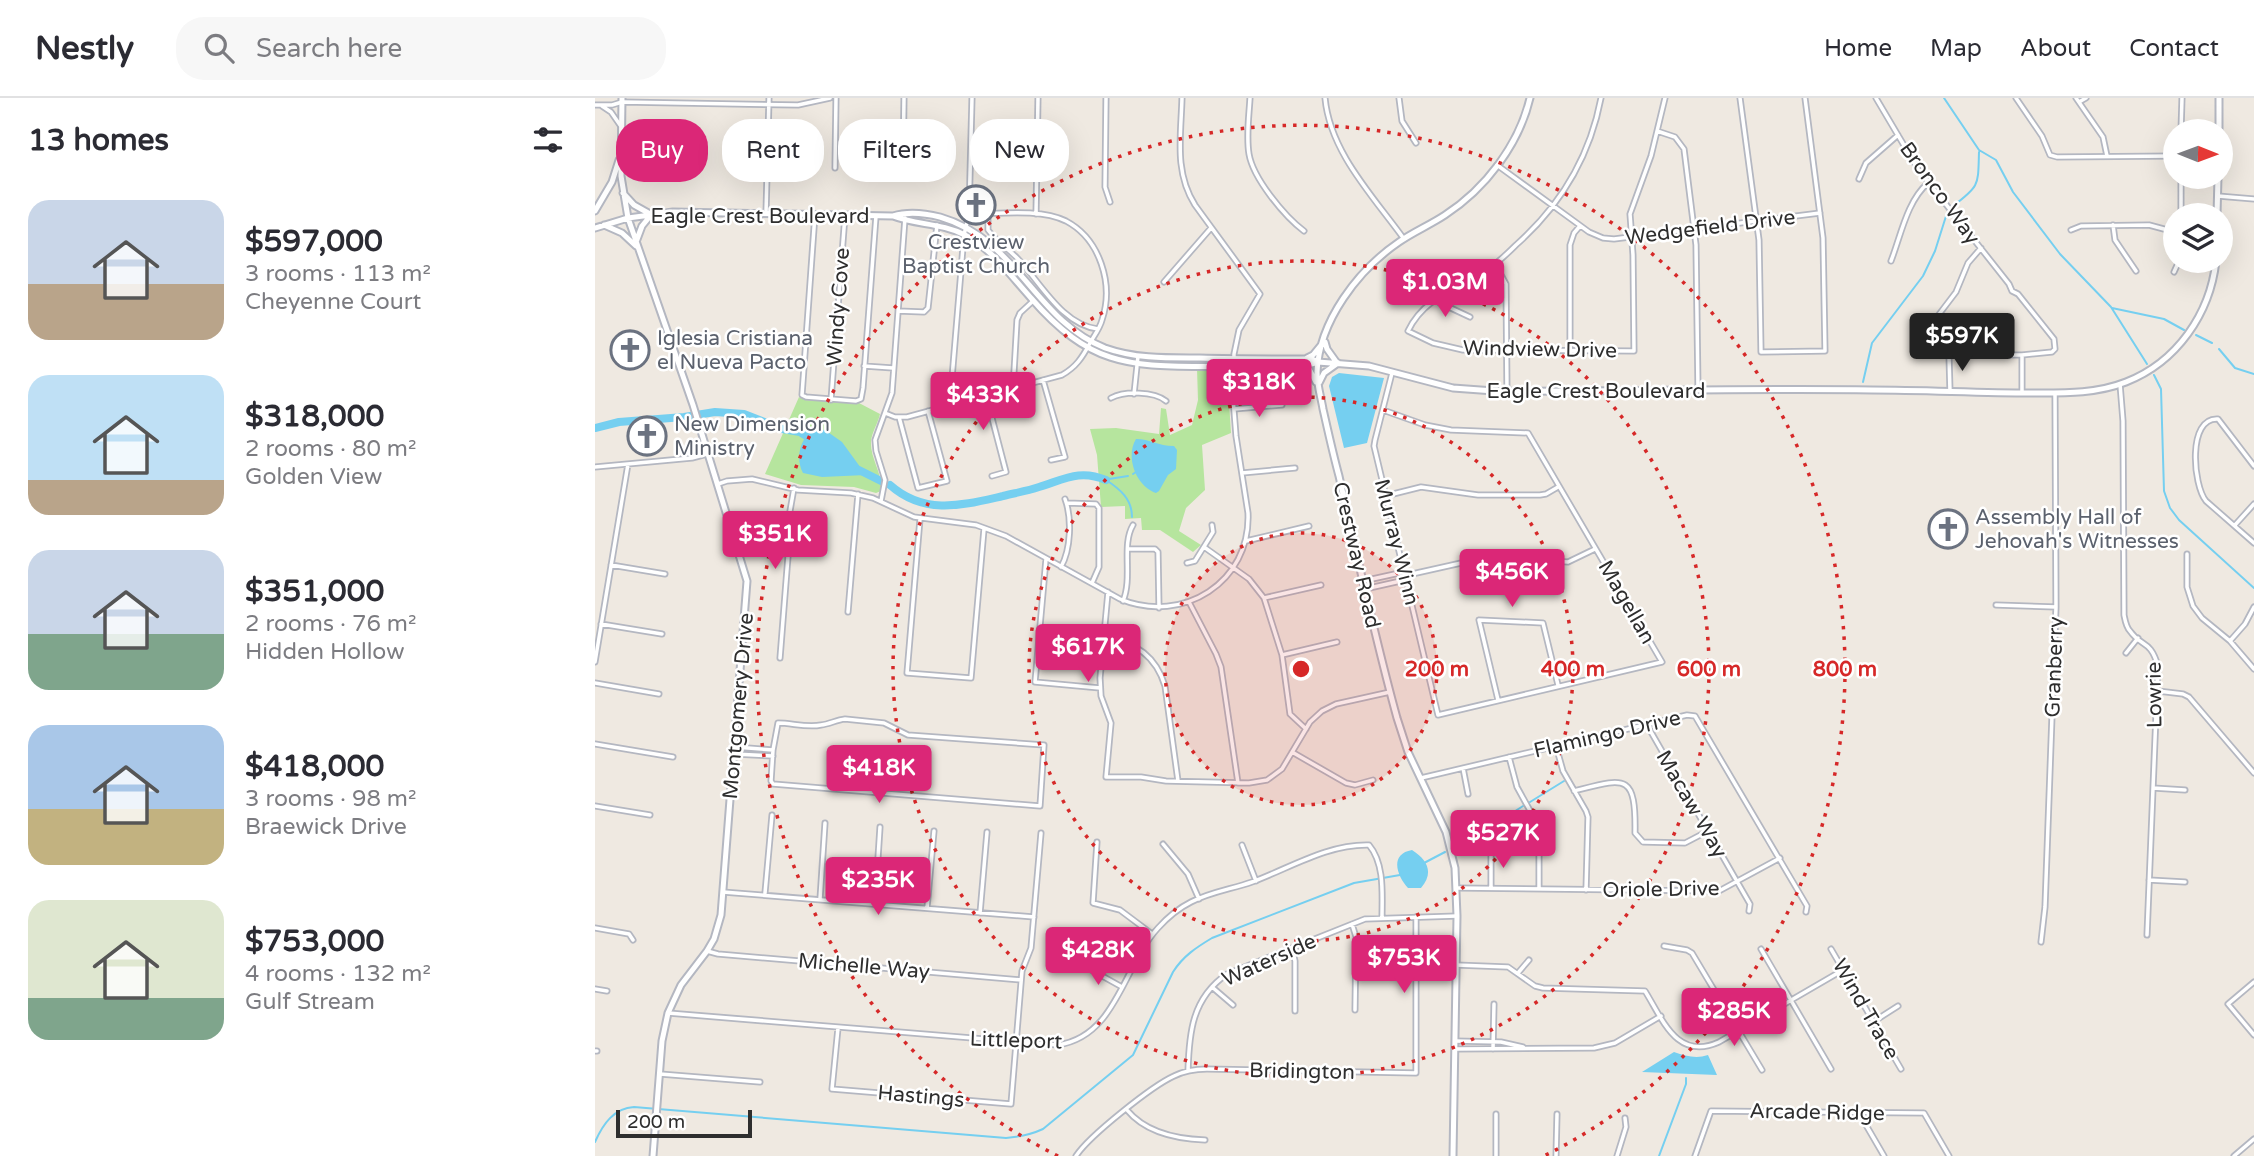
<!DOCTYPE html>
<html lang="en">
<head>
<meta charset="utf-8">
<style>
  :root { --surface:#fff; --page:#f7f7f7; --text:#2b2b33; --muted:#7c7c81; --line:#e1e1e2; --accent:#db2777 }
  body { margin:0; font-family:"Varela Round",sans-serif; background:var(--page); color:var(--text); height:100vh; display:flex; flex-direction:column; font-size:26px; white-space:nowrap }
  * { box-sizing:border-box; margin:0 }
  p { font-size:23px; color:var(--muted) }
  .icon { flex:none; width:38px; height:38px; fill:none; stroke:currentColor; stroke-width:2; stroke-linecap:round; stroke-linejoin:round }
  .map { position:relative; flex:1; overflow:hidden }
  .panel { display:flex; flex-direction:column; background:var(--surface); width:595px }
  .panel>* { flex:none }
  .banner { position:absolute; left:21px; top:21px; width:665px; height:63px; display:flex; gap:14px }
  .needle { width:46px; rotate:91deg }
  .controls { position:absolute; left:1568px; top:21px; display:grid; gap:14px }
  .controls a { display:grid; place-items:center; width:70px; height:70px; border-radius:50%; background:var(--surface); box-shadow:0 7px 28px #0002; font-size:35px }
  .scale { position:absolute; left:21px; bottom:18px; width:136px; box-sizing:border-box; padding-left:7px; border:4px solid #2e2e2e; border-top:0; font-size:19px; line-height:24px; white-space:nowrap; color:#2e2e2e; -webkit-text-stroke:5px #fff; paint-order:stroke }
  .price { position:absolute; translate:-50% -60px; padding:0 16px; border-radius:7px; background:var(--accent); color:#fff; font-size:23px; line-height:46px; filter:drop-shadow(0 2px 4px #0008) }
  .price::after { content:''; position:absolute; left:50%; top:42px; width:21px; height:16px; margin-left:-10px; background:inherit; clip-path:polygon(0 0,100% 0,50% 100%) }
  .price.active { background:#222; color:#fff }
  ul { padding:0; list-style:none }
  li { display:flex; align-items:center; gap:21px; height:175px; padding:0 28px }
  li span { display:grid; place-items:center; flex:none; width:196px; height:140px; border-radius:21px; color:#555 }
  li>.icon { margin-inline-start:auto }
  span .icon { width:84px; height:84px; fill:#fffc; stroke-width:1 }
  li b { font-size:30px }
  h2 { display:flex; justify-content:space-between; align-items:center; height:84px; padding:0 28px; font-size:30px }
  .tag { padding:0 24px; border-radius:28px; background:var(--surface); box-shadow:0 7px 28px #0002; font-size:24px; line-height:63px }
  .tag.active { background:var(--accent); color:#fff }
  header { display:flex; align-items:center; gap:42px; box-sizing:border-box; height:98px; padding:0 35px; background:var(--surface); border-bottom:2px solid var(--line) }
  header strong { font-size:33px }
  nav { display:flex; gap:38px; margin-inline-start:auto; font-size:24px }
  .search { width:490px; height:63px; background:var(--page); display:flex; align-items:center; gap:18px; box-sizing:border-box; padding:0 24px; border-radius:28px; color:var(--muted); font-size:26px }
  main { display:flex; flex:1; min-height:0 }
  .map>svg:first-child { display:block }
  .park { fill:#b6e59e }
  .water { fill:#75cff0 }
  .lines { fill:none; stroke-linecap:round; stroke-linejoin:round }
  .stream { stroke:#75cff0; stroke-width:2 }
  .river { stroke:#75cff0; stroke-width:8 }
  .minor-casing { stroke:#b4b7c1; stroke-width:7 }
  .secondary-casing { stroke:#b4b7c1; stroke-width:9 }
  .minor { stroke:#fff; stroke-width:3.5 }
  .secondary { stroke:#fff; stroke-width:5 }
  .ring { fill:none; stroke:#d62828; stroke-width:3.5; stroke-dasharray:3.5 7 }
  .labels { text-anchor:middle; stroke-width:5; stroke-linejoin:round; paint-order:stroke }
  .street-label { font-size:21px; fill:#2e2e2e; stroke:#fff }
  .worship-label { font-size:21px; fill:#5b616d; stroke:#fff; text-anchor:start }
  .centre { fill:#d62828; stroke:#fff; stroke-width:3.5 }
  .ring-label { font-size:21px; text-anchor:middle; font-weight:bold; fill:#d62828; stroke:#fff; stroke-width:5; stroke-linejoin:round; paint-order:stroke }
</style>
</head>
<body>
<header>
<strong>Nestly</strong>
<div class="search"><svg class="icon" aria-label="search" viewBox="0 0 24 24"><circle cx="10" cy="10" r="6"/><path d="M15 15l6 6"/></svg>Search here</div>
<nav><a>Home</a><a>Map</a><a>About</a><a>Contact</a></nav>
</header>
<main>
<section class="panel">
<h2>13 homes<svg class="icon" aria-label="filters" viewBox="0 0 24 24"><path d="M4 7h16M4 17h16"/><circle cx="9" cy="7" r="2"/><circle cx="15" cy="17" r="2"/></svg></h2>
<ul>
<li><span style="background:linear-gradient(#c9d6e8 60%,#b9a48a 0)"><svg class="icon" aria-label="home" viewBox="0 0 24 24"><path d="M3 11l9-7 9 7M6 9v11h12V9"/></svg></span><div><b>$597,000</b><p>3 rooms · 113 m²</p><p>Cheyenne Court</p></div></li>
<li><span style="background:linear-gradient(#bfe0f5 75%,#b9a48a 0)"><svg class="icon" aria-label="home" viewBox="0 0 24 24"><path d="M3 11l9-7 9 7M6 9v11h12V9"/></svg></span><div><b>$318,000</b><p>2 rooms · 80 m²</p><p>Golden View</p></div></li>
<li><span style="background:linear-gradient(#c9d6e8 60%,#7fa58c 0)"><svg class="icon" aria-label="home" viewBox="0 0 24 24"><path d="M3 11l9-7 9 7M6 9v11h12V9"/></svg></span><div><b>$351,000</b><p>2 rooms · 76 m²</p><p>Hidden Hollow</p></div></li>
<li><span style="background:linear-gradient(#a9c7e8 60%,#c2b280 0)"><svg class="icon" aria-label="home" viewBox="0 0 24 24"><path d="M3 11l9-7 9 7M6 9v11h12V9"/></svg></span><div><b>$418,000</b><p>3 rooms · 98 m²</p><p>Braewick Drive</p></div></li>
<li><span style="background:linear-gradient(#dfe7d0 70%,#7fa58c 0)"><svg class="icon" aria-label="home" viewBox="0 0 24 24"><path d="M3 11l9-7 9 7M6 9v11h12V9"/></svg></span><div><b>$753,000</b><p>4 rooms · 132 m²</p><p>Gulf Stream</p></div></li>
</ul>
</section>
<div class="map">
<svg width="1659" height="1058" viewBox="0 0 1659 1058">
  <rect width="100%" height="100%" fill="#efe9e1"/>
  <!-- park -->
  <path class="park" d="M602 270 632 272 636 335 607 347 610 392 591 410 584 433 606 447 598 454 565 432H547L546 420 530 421V408L506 409 502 357 495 331 521 330 564 336 566 310 571 311 575 337 597 327 603 302Z
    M204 299 210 302 264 305 285 316C283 325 277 334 276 343 275 361 288 375 286 393L281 395 259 389 206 387 170 376Z"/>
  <!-- water -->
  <path class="water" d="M744 275 789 280 772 345 749 350 734 288 737 279Z
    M220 331 230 332 247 344 271 377 227 379 208 375C200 360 205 339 220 331Z
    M541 341C555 341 563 348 579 348L582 352 581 371 573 377 564 393 561 395C541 388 530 359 541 341Z
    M888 715 898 720 899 729 877 747H870L864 735 862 725 882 721Z
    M817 752C833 762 839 775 826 790H813C802 778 794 756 817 752Z
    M1079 954C1091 958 1101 961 1113 957L1122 977 1047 974Z"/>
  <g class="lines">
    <!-- stream -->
    <path class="stream" d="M1349 0 1384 52 1401 62 1418 94 1465 156 1516 209 1552 266
      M1358 108C1385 88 1383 87 1384 54
      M1517 210 1569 221 1589 232
      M1601 237 1617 245
      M1624 251 1640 270 1659 276
      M1559 277 1566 291 1569 393 1575 410 1584 422 1659 490
      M1268 284 1277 245 1328 178 1340 153 1352 115
      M538 376 541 374
      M514 381 533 378
      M511 382C525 391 537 401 537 419
      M935 704 969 683
      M900 726 928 708
      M862 748 871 743
      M829 765 850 754
      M0 1044C8 1026 19 1010 39 1009L411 1040C424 1039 435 1037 448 1031L538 957 578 874C588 858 602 849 617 840L759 785 805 777
      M1064 1058 1091 986V980"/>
    <!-- river -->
    <path class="river" d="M0 330 24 324 89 319 120 314 149 316 187 331 205 334 218 342
      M264 372 286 383
      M295 387C330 418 368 407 408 398 420 395 432 393 444 389 470 381 485 371 511 382"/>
    <!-- minor casing -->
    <g class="minor-casing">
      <path id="minor" d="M511 0 510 89 515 104
        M655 0C654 18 651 38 654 56 658 80 689 118 709 133
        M730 0C735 54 778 98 809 141
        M804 0 807 23 821 45
        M1006 0C995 58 965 108 921 147 911 157 900 167 888 175 860 191 828 201 813 233L838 245 868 252 1039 253 1038 157 1035 116 1056 58 1070 0
        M1145 0 1164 142 1166 254 1230 253 1228 140 1210 0
        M1281 0 1323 71 1414 186 1417 193 1423 196 1459 241 1460 251 1457 254 1427 257H1334L1325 252 1326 240 1361 194 1373 165 1386 150
        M1421 0 1447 38 1455 57 1462 59 1580 58
        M1481 0 1508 39 1512 58
        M1484 4 1491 0
        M0 7H17L27 4 203 7 235 0
        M7 8 16 14 25 27
        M1062 33 1080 39 1089 51 1101 147 1103 291
        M1586 33 1587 0
        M902 67 994 134 1008 140 1019 141 1225 115
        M240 70 241 0
        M308 71 309 0
        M1264 81 1271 65 1303 37
        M1623 98 1659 101
        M171 115 174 0
        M220 116 207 297 211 299 261 303 266 301 268 290 281 118
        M393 116V132C402 144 415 152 425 163 447 187 468 227 503 231
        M441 116 443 0
        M1586 117V79
        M1518 127 1520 142 1541 173
        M1476 132 1486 128 1554 127 1580 134
        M1296 163C1306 137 1312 103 1333 85
        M900 166 911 186 912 294
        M1579 174 1584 163
        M569 184 616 130
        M840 201 845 205 875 219
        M303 213 329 214 333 210 342 127
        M975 252V147L979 135 985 128
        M1427 257V295
        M1354 258 1355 294
        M269 268 298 270
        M448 282 470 359 456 362
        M1525 286 1528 323 1529 517C1530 522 1531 529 1535 533 1547 550 1555 541 1563 568L1552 837
        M421 289 419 274 422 222 425 215 438 203
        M539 296 543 258
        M391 297 411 374 397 378
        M516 300C529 293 559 293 571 303
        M236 302 250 117
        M362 306 356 292 369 137 374 116 377 0
        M639 311 687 307
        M788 312 830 327 856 332 933 335 1067 564 843 617 779 348 780 342 797 275
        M290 315 300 319H312L467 277C481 269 487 260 495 245 499 238 505 230 507 222 519 186 505 141 471 123 445 110 402 116 374 116
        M304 319 323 390 352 383 333 313
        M1659 368 1623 321C1592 319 1598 387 1611 403L1659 445
        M0 369 97 360 112 356
        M647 375 700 370
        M123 386 132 383 157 381 203 392 256 395 278 400 319 419 381 427 411 438 525 501C588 527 656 484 653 415L641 338 638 300 639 256 644 232 665 196 600 107C579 74 586 38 587 0
        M790 398 826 389 883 397H945L951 396 963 389
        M286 403 290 382 281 353 280 342 297 295 310 120
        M472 405 501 406 504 410V469L497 485
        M325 421 312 575 376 580 389 431
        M1640 427 1659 406
        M651 443 714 428
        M609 449 654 481 669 500 687 557 695 616 711 631
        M534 451H560L563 454 564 510
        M1592 456V489L1598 508 1607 520 1635 543 1659 571
        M451 461 440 584 505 590
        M592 465 600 463 618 434 617 427
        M16 467 70 476
        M466 469C476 451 477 420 470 401
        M768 483 809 474 817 476 893 459 973 464 1000 451
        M770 491 810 482 817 476
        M513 494 505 580 506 598 516 625 511 679H546L571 683 654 685 672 682 687 671 715 624 727 613 741 606 795 594
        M669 500 726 487
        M528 503C538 479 526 447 538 427
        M594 504 621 556 626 569 643 685
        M1401 507 1461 509
        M253 514 263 396
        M6 526 67 536
        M509 540C539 543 561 558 570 588L583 683
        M1635 543 1650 526 1659 509
        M1531 555 1543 540
        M687 557 742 544
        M185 560 195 433V413L199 390
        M0 564 33 366
        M0 585 64 596
        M1563 593 1588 596 1594 599 1659 675
        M903 602 884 522 948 525 963 587
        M250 621 289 625 313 637 449 647 445 708 178 686 176 683 178 652 183 625C197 625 212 630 226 627 235 626 241 622 250 621Z
        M1052 627 1155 806 1154 813
        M0 646 78 659
        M961 648 968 673 991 713 993 719 991 792
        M140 649 178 652
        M697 654 751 685 760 687 778 682
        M139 656 178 658
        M914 659 922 689 944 729V790
        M868 670 873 696
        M826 680 1092 617 1100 618 1212 808 1211 814
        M1558 690 1590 692
        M979 693C1030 680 1041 674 1040 735L1048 744 1090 745 1113 733
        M0 708 55 717
        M502 744 498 805 525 812 557 836
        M568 746 593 776 604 801
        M647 747 661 783
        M1554 782 1590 784
        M862 790 1124 793 1185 760
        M896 790V753
        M128 794 439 819
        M170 795 177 717
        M225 801 230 725
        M280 806 285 729
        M332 810 339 733
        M385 815 392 734
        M757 826 761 839 760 912
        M0 830 34 836 38 842
        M1446 844 1450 809 1461 509 1460 295
        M1069 848 1092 852 1097 855 1167 972
        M697 850 700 863V913
        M1166 851 1236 971
        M1236 851 1306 971
        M112 853 123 856 426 882
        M861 867 913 869 940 888 948 890 1050 893C1068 922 1082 963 1124 944L1248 872
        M491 869 527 889
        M923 875 934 862
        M1659 884 1633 906 1659 937
        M617 889 638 907
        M0 891 12 893
        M73 915 463 947C522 938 528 868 563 830 572 820 584 810 596 804 615 794 637 791 657 784 695 770 732 746 774 747 790 766 787 797 787 820
        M1278 924 1303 908
        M243 930 237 991 416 1006 427 873 436 850 446 735
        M860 943 906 944 928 949
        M860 951 999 950 1020 945 1066 918
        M898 951 899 906
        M0 953H2
        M593 973C594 935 597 900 632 876L770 821 862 818
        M65 976 165 984
        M532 1012C551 1035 582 1041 610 1042
        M1264 1015 1289 1058
        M481 1058C494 1038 557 988 579 978 589 973 601 971 612 971L821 975V819
        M901 1058V1016
        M961 1058 962 1016
        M1022 1058 1031 1029 1030 1020
        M1100 1058 1116 1013 1329 1015 1354 1058
        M1639 1058 1659 1041"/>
    </g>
    <!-- secondary casing -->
    <g class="secondary-casing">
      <path id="secondary" d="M27 0 26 78 33 120 98 307 152 483 126 817 119 841 112 853 86 887 73 915 67 943 58 1058
        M1624 33V0
        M28 95 39 107 55 116
        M0 113 17 84 24 62
        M1622 117 1623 79
        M298 118C314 113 329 115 345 119 424 142 439 222 510 250 541 261 573 260 605 260 643 261 680 261 717 261L723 264 774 268 858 290 899 293C1025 294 1151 290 1277 292 1330 292 1383 295 1436 295 1468 295 1501 296 1531 284 1582 264 1615 216 1621 163
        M9 127 27 135 41 148
        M0 130 33 120 78 114 298 118C322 127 347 125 370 137 397 151 416 178 436 200 501 275 541 267 633 269 651 269 710 271 723 264
        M41 144 47 128 56 117
        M730 244 732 251 742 265
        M712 260 718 257 727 246
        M706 269 714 271 721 284
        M724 285 729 275 743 265
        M858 1058 862 818 860 770 851 734 813 654 802 620C780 540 762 459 744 378 738 356 733 333 728 311 726 299 722 287 722 274 724 223 763 172 804 144 818 134 835 127 850 117 890 91 924 47 935 0"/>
    </g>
    <!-- minor -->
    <use href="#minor" class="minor"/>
    <!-- secondary -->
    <use href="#secondary" class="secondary"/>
  </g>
  <!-- distance rings -->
  <circle cx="706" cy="571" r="136" fill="#d62828" fill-opacity=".12"/>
  <g class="ring">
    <circle cx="706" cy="571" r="136"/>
    <circle cx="706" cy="571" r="272"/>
    <circle cx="706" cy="571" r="408"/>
    <path d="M463 1058A544 544 0 1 1 949 1058"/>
  </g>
  <!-- icons -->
  <defs>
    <g id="church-ring" transform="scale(2.0125)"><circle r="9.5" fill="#fff" stroke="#6b7280" stroke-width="1.5"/><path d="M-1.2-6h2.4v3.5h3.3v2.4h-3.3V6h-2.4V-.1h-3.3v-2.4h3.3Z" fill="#6b7280"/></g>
  </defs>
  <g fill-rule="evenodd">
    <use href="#church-ring" x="381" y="107"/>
    <use href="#church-ring" x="35" y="252"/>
    <use href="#church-ring" x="52" y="338"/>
    <use href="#church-ring" x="1353" y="431"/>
  </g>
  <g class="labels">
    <!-- street labels -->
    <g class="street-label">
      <text transform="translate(1345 95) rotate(54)" y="7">Bronco Way</text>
      <text x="165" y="125">Eagle Crest Boulevard</text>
      <text transform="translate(1115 129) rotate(-7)" y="7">Wedgefield Drive</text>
      <text transform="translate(243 209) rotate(-86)" y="7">Windy Cove</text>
      <text transform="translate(945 251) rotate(1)" y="7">Windview Drive</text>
      <text x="1001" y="300">Eagle Crest Boulevard</text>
      <text transform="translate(802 444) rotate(76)" y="7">Murray Winn</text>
      <text transform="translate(762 457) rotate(77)" y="7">Crestway Road</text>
      <text transform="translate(1032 504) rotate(60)" y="7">Magellan</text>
      <text transform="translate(1459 569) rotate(-88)" y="7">Granberry</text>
      <text transform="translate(1559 597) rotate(-91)" y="7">Lowrie</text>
      <text transform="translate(143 608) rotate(-85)" y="7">Montgomery Drive</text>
      <text transform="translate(1012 636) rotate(-13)" y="7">Flamingo Drive</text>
      <text transform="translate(1097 706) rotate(60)" y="7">Macaw Way</text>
      <text transform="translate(1066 791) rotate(-1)" y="7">Oriole Drive</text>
      <text transform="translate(674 862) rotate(-24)" y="7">Waterside</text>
      <text transform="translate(269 868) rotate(5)" y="7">Michelle Way</text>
      <text transform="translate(1271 911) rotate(60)" y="7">Wind Trace</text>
      <text transform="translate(421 942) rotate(2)" y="7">Littleport</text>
      <text transform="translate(707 973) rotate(1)" y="7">Bridington</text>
      <text transform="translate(326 998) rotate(5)" y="7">Hastings</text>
      <text transform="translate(1222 1014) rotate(1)" y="7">Arcade Ridge</text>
    </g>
    <!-- worship labels -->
    <g class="worship-label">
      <text x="381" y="151" text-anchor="middle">Crestview<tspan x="381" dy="24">Baptist Church</tspan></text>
      <text x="62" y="247">Iglesia Cristiana<tspan x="62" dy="24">el Nueva Pacto</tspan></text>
      <text x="79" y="333">New Dimension<tspan x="79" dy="24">Ministry</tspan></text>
      <text x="1380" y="426">Assembly Hall of<tspan x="1380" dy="24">Jehovah's Witnesses</tspan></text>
    </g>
  </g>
  <circle cx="706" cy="571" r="10" class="centre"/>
  <g class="ring-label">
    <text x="842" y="578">200 m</text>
    <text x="978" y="578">400 m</text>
    <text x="1114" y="578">600 m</text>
    <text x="1250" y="578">800 m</text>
  </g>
</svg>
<div class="controls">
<a><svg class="needle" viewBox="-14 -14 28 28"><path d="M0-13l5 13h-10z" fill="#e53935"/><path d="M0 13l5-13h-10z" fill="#7c7c81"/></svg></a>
<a><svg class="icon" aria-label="layers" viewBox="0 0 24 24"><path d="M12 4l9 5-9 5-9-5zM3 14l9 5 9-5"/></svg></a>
</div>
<div class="scale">200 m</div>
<b class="price" style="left:850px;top:221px">$1.03M</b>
<b class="price active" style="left:1367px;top:275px">$597K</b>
<b class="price" style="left:664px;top:321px">$318K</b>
<b class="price" style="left:388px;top:334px">$433K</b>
<b class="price" style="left:180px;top:473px">$351K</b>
<b class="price" style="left:917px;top:511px">$456K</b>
<b class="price" style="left:493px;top:586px">$617K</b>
<b class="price" style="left:284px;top:707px">$418K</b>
<b class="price" style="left:908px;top:772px">$527K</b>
<b class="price" style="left:283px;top:819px">$235K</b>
<b class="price" style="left:503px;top:889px">$428K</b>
<b class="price" style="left:809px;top:897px">$753K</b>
<b class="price" style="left:1139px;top:950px">$285K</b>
<div class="banner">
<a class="tag active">Buy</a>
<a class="tag">Rent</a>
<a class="tag">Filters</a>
<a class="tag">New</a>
</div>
</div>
</main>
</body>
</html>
